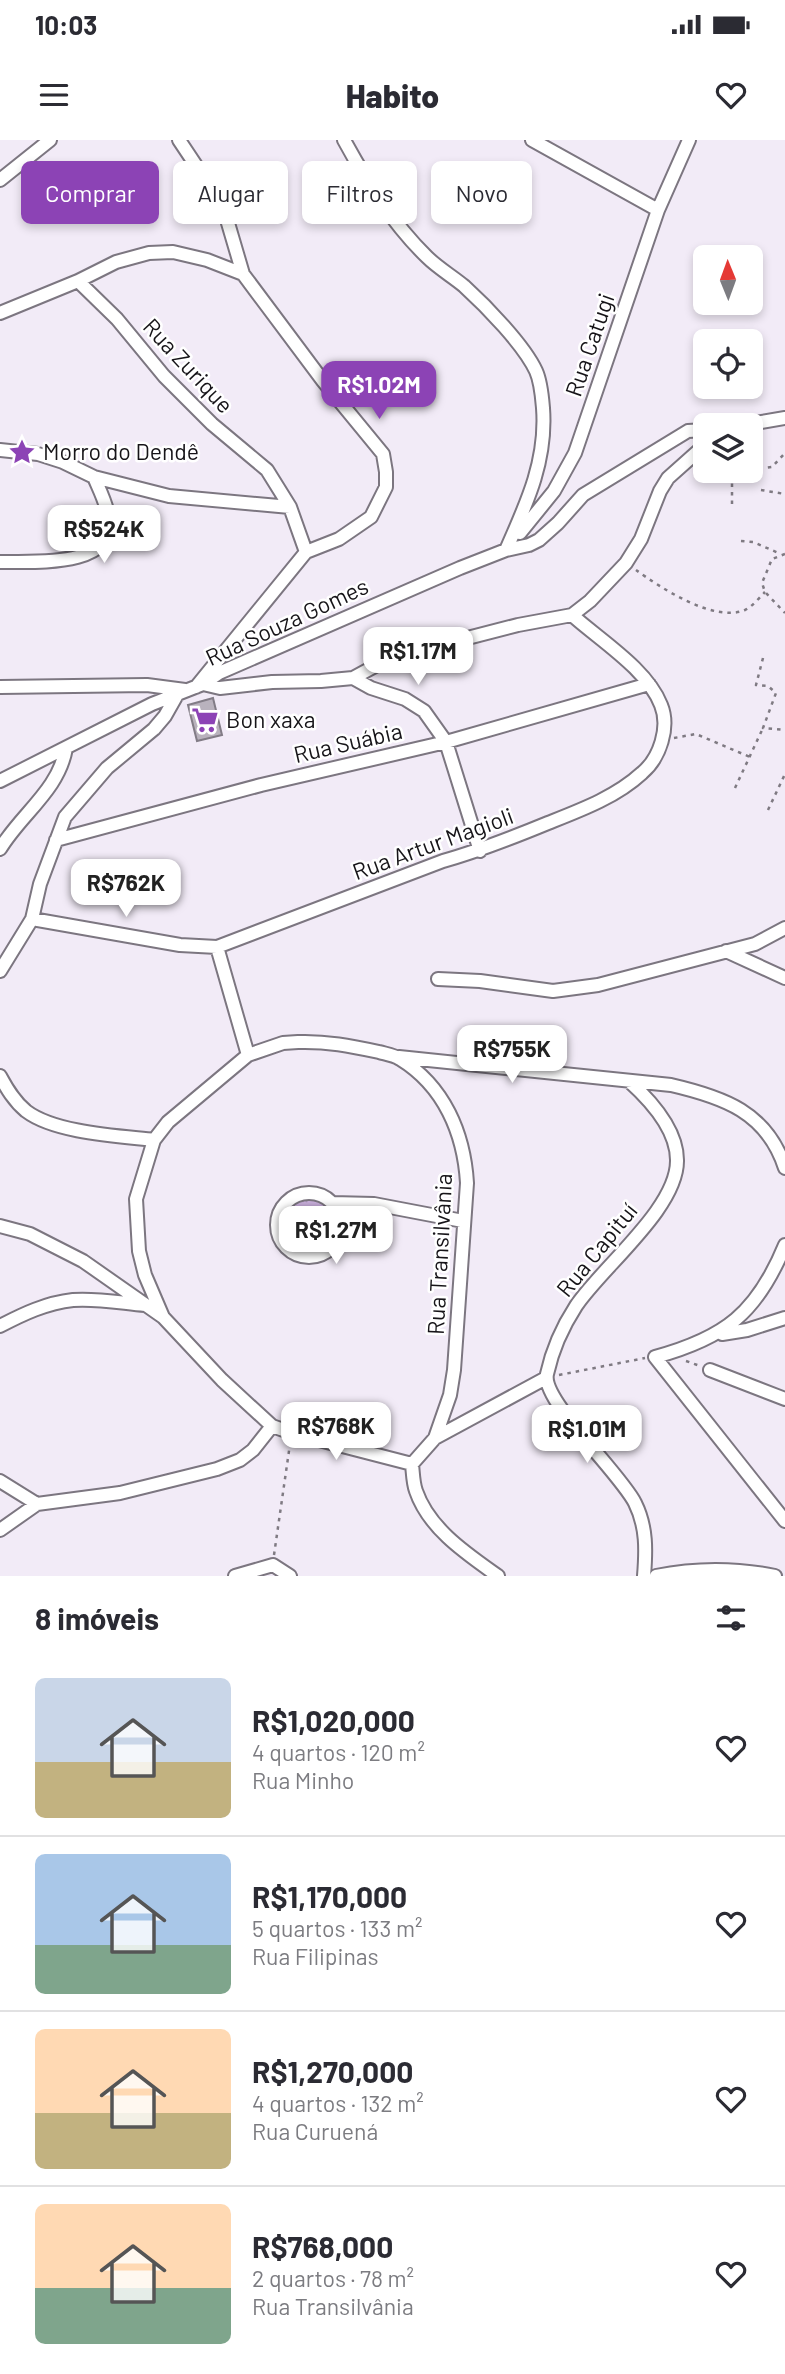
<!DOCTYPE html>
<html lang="pt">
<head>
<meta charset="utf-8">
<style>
  :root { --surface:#fff; --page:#f7f7f7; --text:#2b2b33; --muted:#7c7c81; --line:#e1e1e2; --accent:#8c43b5 }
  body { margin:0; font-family:Barlow,sans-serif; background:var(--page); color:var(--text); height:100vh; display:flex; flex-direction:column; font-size:26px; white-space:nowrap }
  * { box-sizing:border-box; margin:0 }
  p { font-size:23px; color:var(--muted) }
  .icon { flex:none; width:38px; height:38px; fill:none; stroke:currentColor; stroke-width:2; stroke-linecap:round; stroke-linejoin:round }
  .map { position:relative; height:1436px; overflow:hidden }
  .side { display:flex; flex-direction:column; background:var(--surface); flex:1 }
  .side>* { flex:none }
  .banner { position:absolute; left:21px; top:21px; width:744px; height:63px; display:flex; gap:14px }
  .needle { width:46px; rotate:359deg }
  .tools { position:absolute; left:693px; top:105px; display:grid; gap:14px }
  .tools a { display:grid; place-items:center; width:70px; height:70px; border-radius:10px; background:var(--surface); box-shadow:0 4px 10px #0003; font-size:35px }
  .price { position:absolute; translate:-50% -60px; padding:0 16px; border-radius:14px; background:#fff; color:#222; font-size:23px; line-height:46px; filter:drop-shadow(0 2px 4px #0008) }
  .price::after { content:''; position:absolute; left:50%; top:42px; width:21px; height:16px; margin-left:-10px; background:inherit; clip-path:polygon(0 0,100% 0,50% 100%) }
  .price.on { background:var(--accent); color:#fff }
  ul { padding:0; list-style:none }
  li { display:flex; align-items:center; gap:21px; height:175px; padding:0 35px }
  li+li { border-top:2px solid var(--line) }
  li span { display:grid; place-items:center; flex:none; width:196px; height:140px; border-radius:10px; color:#555 }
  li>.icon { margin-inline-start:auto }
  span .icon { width:84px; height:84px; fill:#fffc; stroke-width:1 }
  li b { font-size:30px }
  h2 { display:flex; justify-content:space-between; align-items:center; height:84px; padding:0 35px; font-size:30px }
  .pill { padding:0 24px; border-radius:10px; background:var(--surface); box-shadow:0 4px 10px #0003; font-size:24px; line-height:63px }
  .pill.on { background:var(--accent); color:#fff }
  .status { display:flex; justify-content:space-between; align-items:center; height:49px; padding:0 35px; background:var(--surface); direction:ltr }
  .status svg { height:19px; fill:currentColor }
  header { display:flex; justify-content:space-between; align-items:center; height:91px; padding:0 35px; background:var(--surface); font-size:32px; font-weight:800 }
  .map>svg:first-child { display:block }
  .park { fill:url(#park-tufts) }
  .building { fill:#b9b2bd; stroke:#827c86; stroke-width:2 }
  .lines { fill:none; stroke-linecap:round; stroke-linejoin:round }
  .street-casing { stroke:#7c7680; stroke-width:16 }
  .path { stroke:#7f7a82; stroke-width:2.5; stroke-dasharray:3.5 5; stroke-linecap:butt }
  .street { stroke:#fff; stroke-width:12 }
  .labels { text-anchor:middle; stroke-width:5; stroke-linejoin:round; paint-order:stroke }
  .street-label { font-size:23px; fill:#161418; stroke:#fff }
  .poi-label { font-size:23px; fill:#161418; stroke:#fff; text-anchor:start }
</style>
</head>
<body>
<div class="status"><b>10:03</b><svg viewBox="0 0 49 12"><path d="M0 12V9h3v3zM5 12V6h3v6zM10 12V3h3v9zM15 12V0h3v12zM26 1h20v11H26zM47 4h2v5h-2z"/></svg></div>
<header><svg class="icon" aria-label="menu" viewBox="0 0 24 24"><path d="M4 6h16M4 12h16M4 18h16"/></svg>Habito<svg class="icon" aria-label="heart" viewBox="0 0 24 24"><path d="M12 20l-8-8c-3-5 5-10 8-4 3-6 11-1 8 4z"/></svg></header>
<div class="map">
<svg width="785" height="1436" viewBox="0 0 785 1436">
  <defs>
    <pattern id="park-tufts" width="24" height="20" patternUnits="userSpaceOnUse" patternTransform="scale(1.75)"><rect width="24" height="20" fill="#cdb2e0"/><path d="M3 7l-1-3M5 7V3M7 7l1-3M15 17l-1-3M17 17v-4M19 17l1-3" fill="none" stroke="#af98bf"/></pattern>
  </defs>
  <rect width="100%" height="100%" fill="#f2ebf7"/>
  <!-- park -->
  <path class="park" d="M279 1085a29 29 0 1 1 58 0a29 29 0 1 1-58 0Z"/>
  <!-- building -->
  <path class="building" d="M213 558 222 595 197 601 188 565Z"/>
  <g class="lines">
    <!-- street casing -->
    <g class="street-casing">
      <path id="street" d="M179 0 223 66 243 134
        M344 0C367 42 392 83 427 117 438 128 452 136 464 146 486 166 524 205 536 231 541 242 542 256 543 268 547 320 527 363 506 410
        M532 0 658 70
        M0 40 50 0
        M78 141 117 179 164 236 212 284 267 330 290 367 306 412
        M0 173 78 141 116 122 149 113 173 112 207 120 243 134 323 241 383 314 386 332V347L371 377 339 399 306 412 196 547
        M743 285 785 278
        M0 310 38 314 63 322 94 337 169 356 290 367
        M520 393 554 351 575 313 658 70 689 0
        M0 422C32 421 115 429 109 379 107 364 100 351 94 337
        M353 538 371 548 405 559 424 571 446 602 480 711
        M203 544 220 548 272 542 321 541 353 538 388 519 421 510 518 485 572 475 590 461 626 423 641 399 660 351 668 338 705 305
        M0 547 147 545 185 550
        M0 641 152 564 203 544 219 533 460 428 506 410 529 405 539 400 558 383 583 355 688 291 705 290
        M56 700 261 645 446 602 649 544
        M0 709C21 674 59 650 66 608
        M32 779 180 805 217 807 443 721C479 711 514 697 548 683 581 670 616 657 642 633 660 618 670 587 661 565 647 529 601 501 572 475
        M217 807 248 915
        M726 811 785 838
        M0 831 32 779 40 744 65 677 107 628 154 589 165 576 178 553
        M438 839 480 841 553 851 598 845 755 804 785 788
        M298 902C326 901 351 906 379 912 386 914 394 915 400 919 444 946 464 993 467 1043L454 1230 450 1255 435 1298 412 1324 292 1293 272 1286 222 1240 163 1177 145 1135 139 1111 136 1059 154 1000 168 982 248 915 283 903Z
        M399 917 671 945C723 957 767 972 785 1028
        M0 936C7 949 14 961 26 971 55 993 118 996 154 1000
        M629 941C650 960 677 990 677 1020 678 1068 602 1127 576 1166 563 1186 552 1211 547 1234 541 1260 621 1334 635 1363 647 1387 646 1411 644 1436
        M277 1085a32 32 0 1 1 64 0a32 32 0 1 1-64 0Z
        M332 1063 374 1064 463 1081
        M0 1086 30 1094 83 1121 163 1177
        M785 1105C757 1173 725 1198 655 1217L785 1381
        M0 1186C23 1174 46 1163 73 1160 96 1158 122 1163 145 1165
        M722 1194 747 1190 785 1178
        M710 1230 785 1259
        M435 1298 546 1238
        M412 1324C413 1333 413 1343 416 1351 429 1389 467 1414 498 1436
        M0 1341 37 1364
        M0 1390 37 1364 120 1353 217 1329 240 1320 253 1310 272 1286
        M235 1436 273 1425 290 1436
        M656 1436C695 1428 736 1428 775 1436"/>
    </g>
    <!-- path -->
    <path class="path" d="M751 330 772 327 785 313
      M761 350 785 354
      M732 364V334L749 331
      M741 401 753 402 781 414
      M785 414 772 419 762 443 765 452 785 473
      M636 430C661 448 714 483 745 470 753 466 759 458 765 452
      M763 518 756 545 768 546 776 553 763 588 785 590
      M674 598 696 594 750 617
      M735 648 763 588
      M768 670 785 634
      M686 1221 700 1226
      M559 1235 645 1218
      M274 1415 290 1304"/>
    <!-- street -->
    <use href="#street" class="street"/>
  </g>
  <!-- icons -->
  <defs>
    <g id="sight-bare" transform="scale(2.1)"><path d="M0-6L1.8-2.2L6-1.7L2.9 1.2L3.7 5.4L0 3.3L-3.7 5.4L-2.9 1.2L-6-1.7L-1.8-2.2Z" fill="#8c43b5" stroke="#fff" stroke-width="2.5" paint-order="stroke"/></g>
    <g id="supermarket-bare" transform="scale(2.1)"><path d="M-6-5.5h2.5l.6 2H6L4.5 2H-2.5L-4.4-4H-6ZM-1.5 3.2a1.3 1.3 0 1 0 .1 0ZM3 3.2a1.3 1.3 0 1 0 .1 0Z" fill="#8c43b5" stroke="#fff" stroke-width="2.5" paint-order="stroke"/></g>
  </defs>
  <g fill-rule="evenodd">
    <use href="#sight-bare" x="22" y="312"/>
    <use href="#supermarket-bare" x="205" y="580"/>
  </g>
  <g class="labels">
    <!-- street labels -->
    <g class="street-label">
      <text transform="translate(590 205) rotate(-71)" y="8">Rua Catugi</text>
      <text transform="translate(188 226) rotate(47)" y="8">Rua Zurique</text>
      <text transform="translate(287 482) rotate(-25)" y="8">Rua Souza Gomes</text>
      <text transform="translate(348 603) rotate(-13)" y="8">Rua Suábia</text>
      <text transform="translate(433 704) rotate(-20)" y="8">Rua Artur Magioli</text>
      <text transform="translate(597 1110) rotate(-51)" y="8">Rua Capituí</text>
      <text transform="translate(440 1114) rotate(-87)" y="8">Rua Transilvânia</text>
    </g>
    <!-- poi labels -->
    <g class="poi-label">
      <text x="43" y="320">Morro do Dendê</text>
      <text x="226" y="588">Bon xaxa</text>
    </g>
  </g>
</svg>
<div class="tools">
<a><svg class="needle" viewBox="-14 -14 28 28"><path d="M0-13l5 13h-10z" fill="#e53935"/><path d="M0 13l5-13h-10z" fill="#7c7c81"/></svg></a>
<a><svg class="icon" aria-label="locate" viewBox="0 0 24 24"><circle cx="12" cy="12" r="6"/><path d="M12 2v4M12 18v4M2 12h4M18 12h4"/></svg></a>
<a><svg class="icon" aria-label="layers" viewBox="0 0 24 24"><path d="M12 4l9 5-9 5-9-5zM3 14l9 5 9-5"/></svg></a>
</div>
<b class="price on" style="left:379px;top:281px">R$1.02M</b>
<b class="price" style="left:104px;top:425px">R$524K</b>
<b class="price" style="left:418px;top:547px">R$1.17M</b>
<b class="price" style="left:126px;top:779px">R$762K</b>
<b class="price" style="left:512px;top:945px">R$755K</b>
<b class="price" style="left:336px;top:1126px">R$1.27M</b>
<b class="price" style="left:336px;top:1322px">R$768K</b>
<b class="price" style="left:587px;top:1325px">R$1.01M</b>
<div class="banner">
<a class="pill on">Comprar</a>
<a class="pill">Alugar</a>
<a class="pill">Filtros</a>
<a class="pill">Novo</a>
</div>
</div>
<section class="side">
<h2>8 imóveis<svg class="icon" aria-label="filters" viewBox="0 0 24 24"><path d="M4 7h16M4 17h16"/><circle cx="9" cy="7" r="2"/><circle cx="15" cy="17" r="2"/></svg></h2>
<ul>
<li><span style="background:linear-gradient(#c9d6e8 60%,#c2b280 0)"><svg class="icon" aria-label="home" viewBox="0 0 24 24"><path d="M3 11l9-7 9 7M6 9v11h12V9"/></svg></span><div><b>R$1,020,000</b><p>4 quartos · 120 m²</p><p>Rua Minho</p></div><svg class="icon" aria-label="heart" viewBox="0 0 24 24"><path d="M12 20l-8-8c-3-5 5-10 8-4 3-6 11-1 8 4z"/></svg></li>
<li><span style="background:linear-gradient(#a9c7e8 65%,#7fa58c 0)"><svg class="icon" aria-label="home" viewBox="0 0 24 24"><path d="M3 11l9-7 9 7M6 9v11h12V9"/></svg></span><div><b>R$1,170,000</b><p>5 quartos · 133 m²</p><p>Rua Filipinas</p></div><svg class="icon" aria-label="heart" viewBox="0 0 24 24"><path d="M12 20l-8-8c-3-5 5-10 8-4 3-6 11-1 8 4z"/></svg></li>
<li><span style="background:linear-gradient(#ffd9b3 60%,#c2b280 0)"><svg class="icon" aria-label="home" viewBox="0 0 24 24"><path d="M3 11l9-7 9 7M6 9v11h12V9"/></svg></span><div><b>R$1,270,000</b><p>4 quartos · 132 m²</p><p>Rua Curuená</p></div><svg class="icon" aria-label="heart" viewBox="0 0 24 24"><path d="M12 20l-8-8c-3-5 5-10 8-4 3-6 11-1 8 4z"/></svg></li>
<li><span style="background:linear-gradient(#ffd9b3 60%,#7fa58c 0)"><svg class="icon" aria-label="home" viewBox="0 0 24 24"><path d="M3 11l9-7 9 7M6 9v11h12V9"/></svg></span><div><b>R$768,000</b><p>2 quartos · 78 m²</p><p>Rua Transilvânia</p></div><svg class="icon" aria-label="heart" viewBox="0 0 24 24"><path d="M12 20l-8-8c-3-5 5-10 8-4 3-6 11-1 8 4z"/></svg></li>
</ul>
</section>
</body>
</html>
